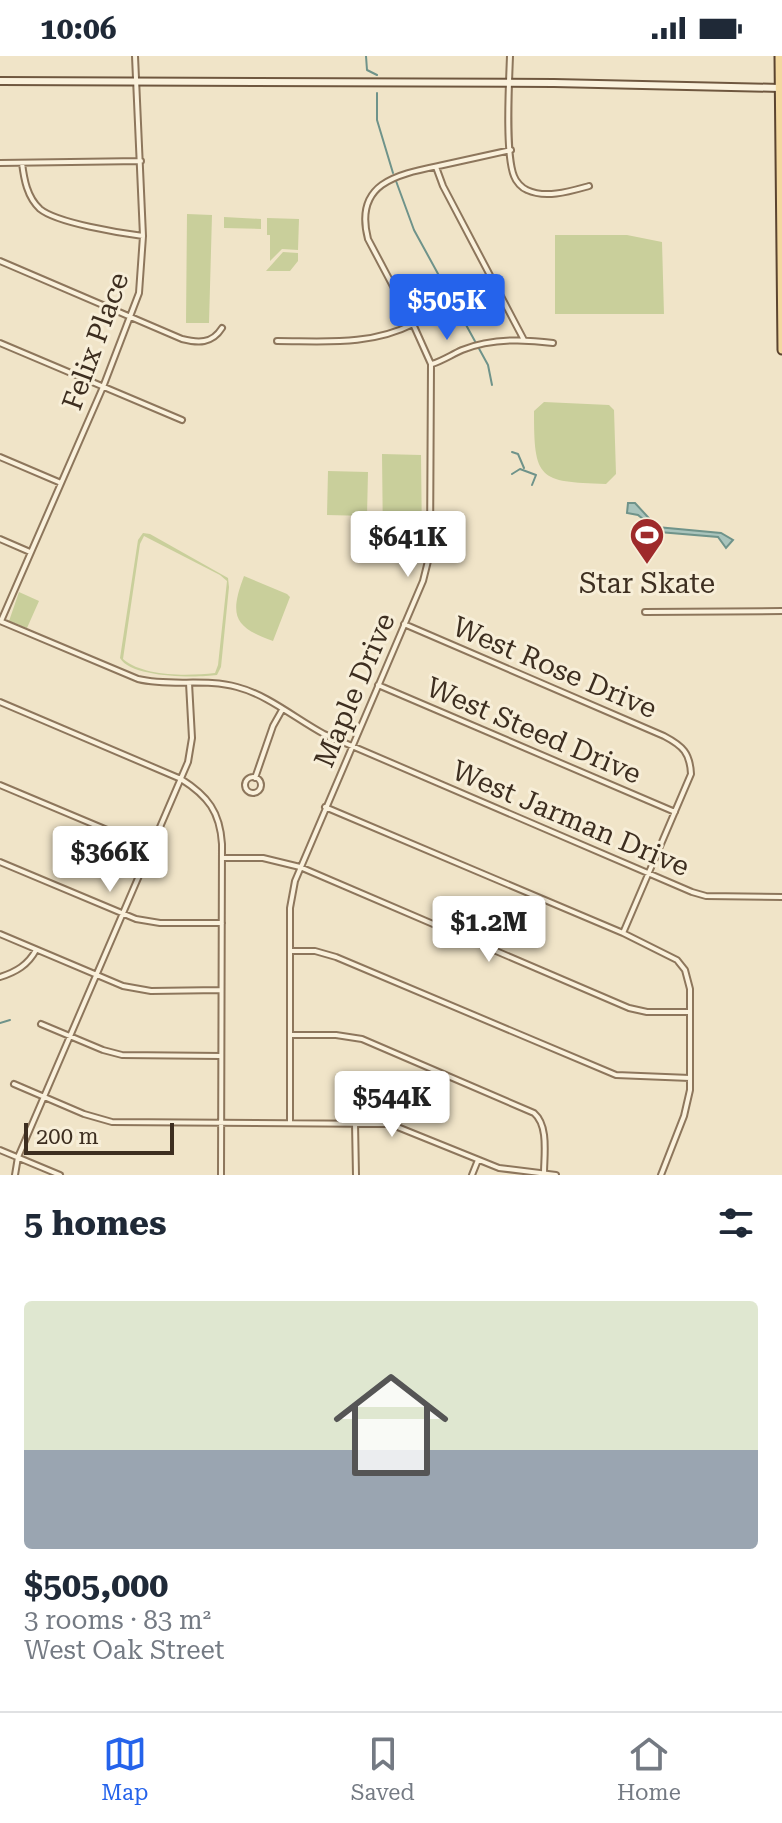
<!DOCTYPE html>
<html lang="en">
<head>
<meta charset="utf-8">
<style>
  :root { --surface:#fff; --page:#f2f2f3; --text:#1f2937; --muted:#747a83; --line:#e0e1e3; --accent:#2563eb }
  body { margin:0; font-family:"Roboto Serif",serif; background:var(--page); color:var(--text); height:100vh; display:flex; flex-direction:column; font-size:30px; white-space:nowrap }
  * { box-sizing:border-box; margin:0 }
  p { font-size:26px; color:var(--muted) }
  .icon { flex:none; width:44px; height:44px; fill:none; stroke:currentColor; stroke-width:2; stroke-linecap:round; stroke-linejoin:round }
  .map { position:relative; height:1119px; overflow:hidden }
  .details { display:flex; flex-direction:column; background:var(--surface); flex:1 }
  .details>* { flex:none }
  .scale { position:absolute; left:24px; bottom:20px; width:150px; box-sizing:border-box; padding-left:8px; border:4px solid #3d2e20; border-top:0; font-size:22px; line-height:28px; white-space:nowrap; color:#3d2e20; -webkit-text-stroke:6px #f7eed8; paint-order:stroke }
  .price { position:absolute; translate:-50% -68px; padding:0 18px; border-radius:8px; background:#fff; color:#222; font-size:26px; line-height:52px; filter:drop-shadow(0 2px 4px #0008) }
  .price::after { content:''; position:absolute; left:50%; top:48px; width:24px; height:18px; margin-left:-12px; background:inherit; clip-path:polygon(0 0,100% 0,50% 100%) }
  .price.current { background:var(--accent); color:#fff }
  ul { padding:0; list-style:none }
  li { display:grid; align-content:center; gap:16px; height:424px; padding:0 24px }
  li+li { border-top:2px solid var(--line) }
  li span { display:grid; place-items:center; height:248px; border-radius:8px; color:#555 }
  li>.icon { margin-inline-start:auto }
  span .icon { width:144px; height:144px; fill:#fffc; stroke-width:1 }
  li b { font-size:34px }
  h2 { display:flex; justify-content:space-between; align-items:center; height:96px; padding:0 24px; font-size:34px }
  .status { display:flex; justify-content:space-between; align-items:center; height:56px; padding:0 40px; background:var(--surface); direction:ltr }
  .status svg { height:22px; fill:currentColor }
  .tabs { display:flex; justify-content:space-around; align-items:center; height:112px; border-top:2px solid var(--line); background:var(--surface); font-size:22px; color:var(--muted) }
  .tabs a { display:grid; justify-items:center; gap:4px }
  .tabs .current { color:var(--accent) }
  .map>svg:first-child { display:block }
  .green { fill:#c9cf9b; fill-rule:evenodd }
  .water { fill:#a9c4bc; stroke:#6f938a; stroke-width:2 }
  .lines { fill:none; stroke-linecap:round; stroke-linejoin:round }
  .stream { stroke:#6f938a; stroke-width:2 }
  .street-casing { stroke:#8d765c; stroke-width:8 }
  .secondary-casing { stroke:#6f573f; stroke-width:10 }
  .primary-casing { stroke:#5b4430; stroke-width:11 }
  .street { stroke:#faf1dc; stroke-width:4 }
  .secondary { stroke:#faf1dc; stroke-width:6 }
  .primary { stroke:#f3d9a0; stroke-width:7 }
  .labels { text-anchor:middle; stroke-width:6; stroke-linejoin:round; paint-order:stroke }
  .street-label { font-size:28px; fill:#3d2e20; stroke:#f7eed8 }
  .poi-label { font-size:28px; fill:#3d2e20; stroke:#f7eed8 }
</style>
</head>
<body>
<div class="status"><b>10:06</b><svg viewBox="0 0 49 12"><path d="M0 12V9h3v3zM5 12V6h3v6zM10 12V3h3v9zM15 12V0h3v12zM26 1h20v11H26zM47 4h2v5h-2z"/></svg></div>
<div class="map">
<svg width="782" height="1119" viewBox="0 0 782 1119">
  <rect width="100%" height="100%" fill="#f0e4c8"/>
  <!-- green -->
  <path class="green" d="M187 158 212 159 209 267H186Z
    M224 161 261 163V173L224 172Z
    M267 162 299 163 298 194 282 193 270 205V179H267Z
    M555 179H627L662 186 664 258H555Z
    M283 196 298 197V205L290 215H266Z
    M544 346 609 349 614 354 616 418 606 428C538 426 534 423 534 355Z
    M382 398 421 399 422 485 383 486Z
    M328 415 368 416 367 460 327 459Z
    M143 477 150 478 228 522 229 531 221 611 217 619C196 622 131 622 120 602L138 484ZM144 480 220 519 227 525 218 609 215 617C188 620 144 621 123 603L140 488Z
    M244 520 287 538 290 541 273 585C234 571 229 560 244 520Z
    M19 536 39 545 27 572 9 565Z"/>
  <!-- water -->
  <path class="water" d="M628 447H635L657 471 721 477 733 484 726 492 718 481 659 476 638 459 627 457Z"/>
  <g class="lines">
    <!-- stream -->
    <path class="stream" d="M366 0 367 14 377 19
      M377 37V64L393 117
      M396 125 414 174 488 309 492 329
      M512 396 518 398 524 412
      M512 418 520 413 536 419 532 429
      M0 967 10 964"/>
    <!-- street casing -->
    <g class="street-casing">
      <path id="street" d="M510 0C509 27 505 98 514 120 516 126 522 132 527 134 546 143 571 135 589 130
        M0 107 141 105
        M22 107C24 123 27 141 40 153 57 167 120 177 143 180
        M436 111 443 130 524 284
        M0 205 182 283C198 287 212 288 222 272
        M277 285C324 285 370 290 413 268
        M0 287 182 364
        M432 308C442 305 451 299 462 294 489 283 524 283 553 287
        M0 401 61 427
        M0 483 30 496
        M645 556 782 555
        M0 565 138 623C171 631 205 622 237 631 268 639 296 663 324 678L692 836 706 840 782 841
        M1 565 103 331 139 237 143 180 135 0
        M404 568 664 680C683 690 690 697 691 718L623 877
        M378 629 675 756
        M0 646 181 723C208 740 220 756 222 788L221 1119
        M245 729a8 8 0 1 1 16 0a8 8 0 1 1-16 0Z
        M255 722 273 670 282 654
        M0 729 150 792
        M325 751 623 877 677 904 685 914 690 933V1034L684 1060 661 1119
        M223 802H263L300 811 629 952 647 956H690
        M0 806 136 863 160 867H222
        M0 878 123 930 151 935 221 934
        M290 895H315L336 901 616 1019 690 1022
        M0 921C16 916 28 909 36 894
        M41 968 103 994 122 999 221 1000
        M290 979H336L362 983 534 1057C549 1070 544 1099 544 1118
        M14 1028 84 1058 112 1066 390 1068 499 1112 556 1119
        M290 1067V852L295 825 423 525 430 497 431 308 413 268 368 183C353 125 400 118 443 109 466 104 488 99 511 94
        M355 1067 356 1119
        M0 1094 60 1119
        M15 1119 18 1101 188 706 192 682 189 627
        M472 1119 478 1104"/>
    </g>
    <!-- secondary casing -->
    <g class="secondary-casing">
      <path id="secondary" d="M0 25 554 27 780 32"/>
    </g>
    <!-- primary casing -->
    <g class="primary-casing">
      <path id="primary" d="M779 0 782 294"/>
    </g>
    <!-- street -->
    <use href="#street" class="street"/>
    <!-- secondary -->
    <use href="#secondary" class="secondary"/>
    <!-- primary -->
    <use href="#primary" class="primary"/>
  </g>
  <!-- icons -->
  <defs>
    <g id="stadium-pin" transform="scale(1.8)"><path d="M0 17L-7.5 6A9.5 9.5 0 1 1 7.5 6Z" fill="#9e2a2b" stroke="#f7eed8"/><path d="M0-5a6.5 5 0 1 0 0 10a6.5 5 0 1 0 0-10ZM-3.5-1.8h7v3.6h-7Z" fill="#fff"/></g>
  </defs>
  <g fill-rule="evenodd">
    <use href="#stadium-pin" x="647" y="479"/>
  </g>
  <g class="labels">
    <!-- street labels -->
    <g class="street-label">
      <text transform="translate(95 285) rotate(-70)" y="10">Felix Place</text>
      <text transform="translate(555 611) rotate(23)" y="10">West Rose Drive</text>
      <text transform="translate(354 634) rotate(-67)" y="10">Maple Drive</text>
      <text transform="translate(534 674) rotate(23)" y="10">West Steed Drive</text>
      <text transform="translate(571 762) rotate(23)" y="10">West Jarman Drive</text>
    </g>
    <!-- poi labels -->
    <g class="poi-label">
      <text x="647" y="537">Star Skate</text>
    </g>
  </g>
</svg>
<div class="scale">200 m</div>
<b class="price current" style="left:447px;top:286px">$505K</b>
<b class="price" style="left:408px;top:523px">$641K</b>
<b class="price" style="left:110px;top:838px">$366K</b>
<b class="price" style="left:489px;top:908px">$1.2M</b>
<b class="price" style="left:392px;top:1083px">$544K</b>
</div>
<section class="details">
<h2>5 homes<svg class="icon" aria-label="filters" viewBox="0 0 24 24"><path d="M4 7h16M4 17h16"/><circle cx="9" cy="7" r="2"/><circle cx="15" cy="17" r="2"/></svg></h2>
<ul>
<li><span style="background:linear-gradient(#dfe7d0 60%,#9aa5b1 0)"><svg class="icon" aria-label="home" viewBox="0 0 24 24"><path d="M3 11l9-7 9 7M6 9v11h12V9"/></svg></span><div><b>$505,000</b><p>3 rooms · 83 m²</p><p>West Oak Street</p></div></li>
</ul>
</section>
<nav class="tabs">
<a class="current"><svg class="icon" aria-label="map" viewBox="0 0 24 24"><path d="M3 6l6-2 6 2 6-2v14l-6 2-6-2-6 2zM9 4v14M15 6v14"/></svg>Map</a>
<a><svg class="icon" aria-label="saved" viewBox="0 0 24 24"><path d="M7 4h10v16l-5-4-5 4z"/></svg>Saved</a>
<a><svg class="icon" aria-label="home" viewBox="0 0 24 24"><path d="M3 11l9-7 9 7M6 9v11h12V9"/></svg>Home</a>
</nav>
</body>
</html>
